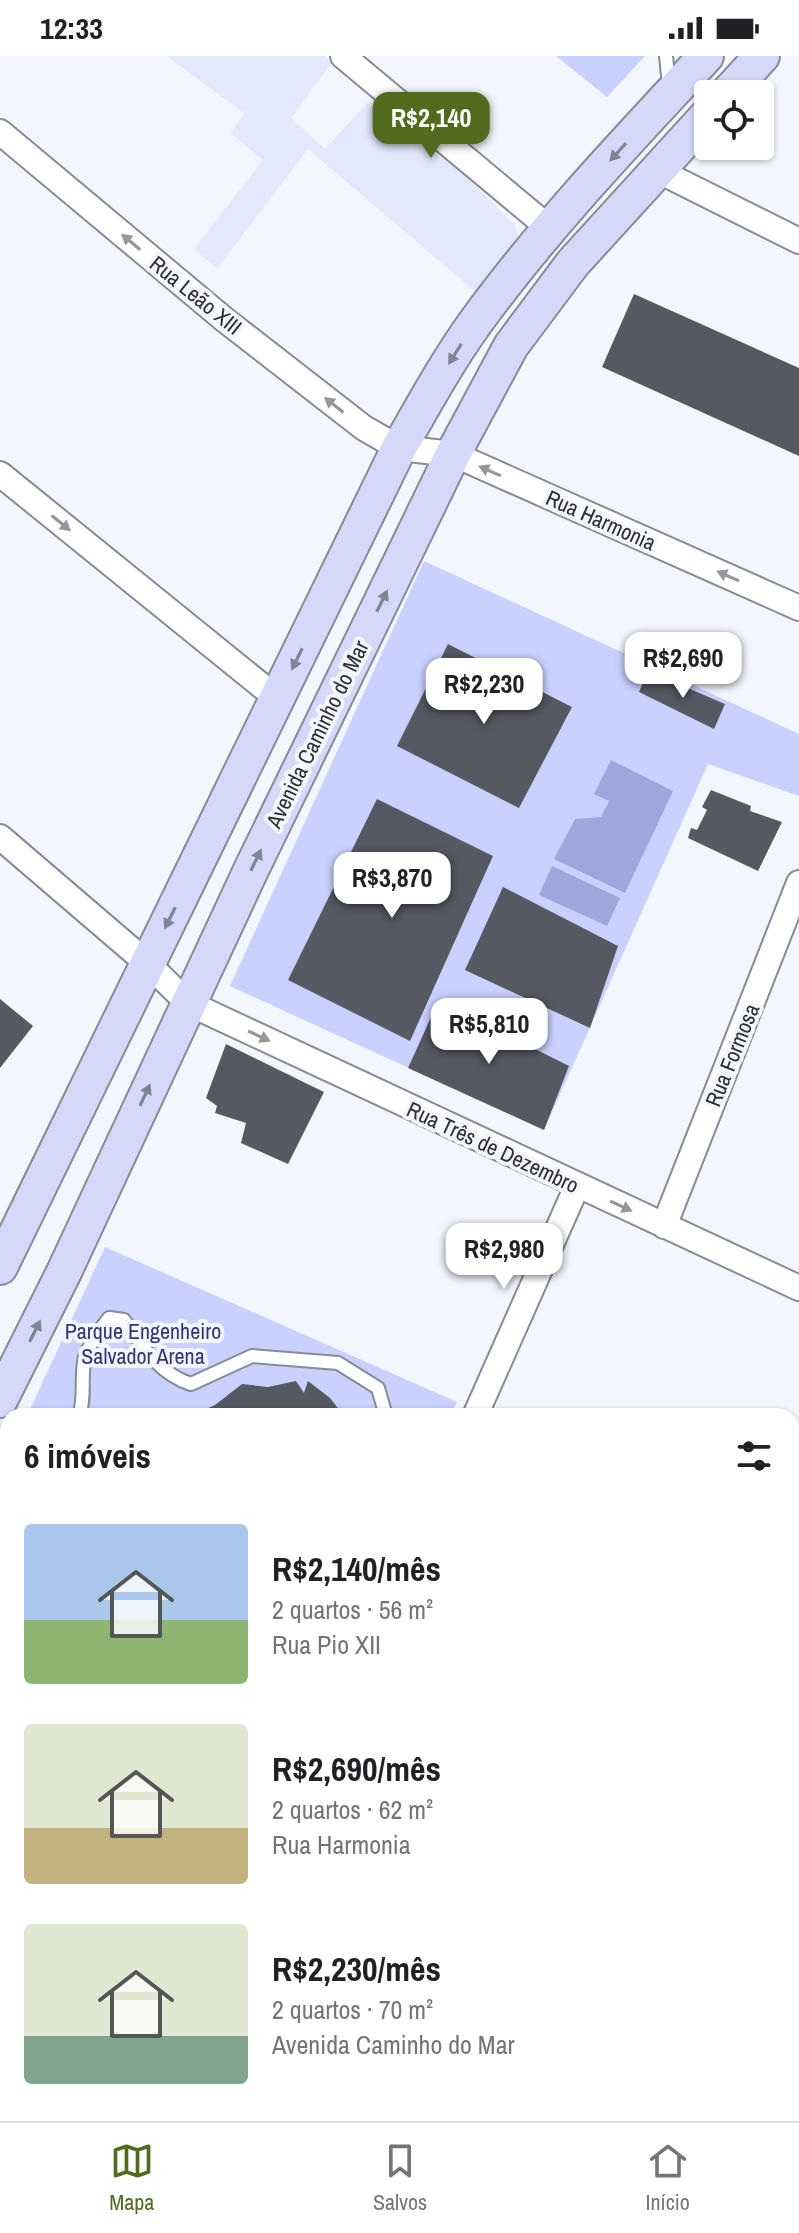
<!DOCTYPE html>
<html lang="pt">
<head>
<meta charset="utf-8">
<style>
  :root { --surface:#fff; --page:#f6f6f6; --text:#202124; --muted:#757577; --line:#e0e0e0; --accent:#506b1e }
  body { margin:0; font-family:"Archivo Narrow",sans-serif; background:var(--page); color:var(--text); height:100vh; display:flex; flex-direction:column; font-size:30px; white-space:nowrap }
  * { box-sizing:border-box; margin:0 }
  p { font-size:26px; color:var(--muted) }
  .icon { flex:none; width:44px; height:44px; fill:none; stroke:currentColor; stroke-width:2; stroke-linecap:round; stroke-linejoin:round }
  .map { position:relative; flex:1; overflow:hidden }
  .sheet { position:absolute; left:0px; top:1352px; width:800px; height:714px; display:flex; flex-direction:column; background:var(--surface); border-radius:24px 24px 0 0; box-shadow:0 2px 6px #0004 }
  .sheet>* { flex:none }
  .controls { position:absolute; left:694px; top:24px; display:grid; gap:16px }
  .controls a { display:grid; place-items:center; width:80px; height:80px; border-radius:8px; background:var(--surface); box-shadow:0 2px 6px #0004; font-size:40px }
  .price { position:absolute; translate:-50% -68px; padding:0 18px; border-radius:16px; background:#fff; color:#222; font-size:26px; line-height:52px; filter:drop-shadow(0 2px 4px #0008) }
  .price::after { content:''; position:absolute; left:50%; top:48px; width:24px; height:18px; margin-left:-12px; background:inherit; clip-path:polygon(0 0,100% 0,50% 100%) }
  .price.active { background:var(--accent); color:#fff }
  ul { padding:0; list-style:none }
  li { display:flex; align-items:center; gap:24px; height:200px; padding:0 24px }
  li span { display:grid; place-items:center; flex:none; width:224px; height:160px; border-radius:8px; color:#555 }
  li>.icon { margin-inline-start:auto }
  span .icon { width:96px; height:96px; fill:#fffc; stroke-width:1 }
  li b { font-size:34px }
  h2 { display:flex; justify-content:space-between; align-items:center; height:96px; padding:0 24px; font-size:34px }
  .status { display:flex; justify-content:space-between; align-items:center; height:56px; padding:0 40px; background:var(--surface); direction:ltr }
  .status svg { height:22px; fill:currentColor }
  .menu { display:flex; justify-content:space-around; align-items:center; height:112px; border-top:2px solid var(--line); background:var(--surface); font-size:22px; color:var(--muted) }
  .menu a { display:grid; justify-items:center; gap:4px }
  .menu .active { color:var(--accent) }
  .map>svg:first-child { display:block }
  .built { fill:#e4e8fc }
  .green { fill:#c9d2fe }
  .water { fill:#9da7dd }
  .building { fill:#565862 }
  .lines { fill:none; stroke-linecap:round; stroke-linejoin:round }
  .lane-casing { stroke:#888a96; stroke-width:16 }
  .street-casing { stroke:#888a96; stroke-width:28 }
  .secondary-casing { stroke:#888a96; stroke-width:38 }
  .path { stroke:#b4b5bc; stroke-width:5; stroke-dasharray:2 6; stroke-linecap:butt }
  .lane { stroke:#fff; stroke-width:12 }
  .street { stroke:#fff; stroke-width:24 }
  .secondary { stroke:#d5d8f9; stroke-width:34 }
  .oneway { fill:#828496 }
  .oneway2 { fill:#96979a }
  .labels { text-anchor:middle; stroke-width:8; stroke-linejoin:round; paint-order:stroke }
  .street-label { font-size:22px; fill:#2e2f34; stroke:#f4f6fe }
  .park-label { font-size:22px; fill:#313576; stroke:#f4f6fe }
</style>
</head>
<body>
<div class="status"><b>12:33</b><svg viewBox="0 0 49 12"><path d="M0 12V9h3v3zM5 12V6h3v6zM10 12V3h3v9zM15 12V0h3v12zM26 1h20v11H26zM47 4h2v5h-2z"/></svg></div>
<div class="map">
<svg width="799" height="2065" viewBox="0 0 799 2065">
  <rect width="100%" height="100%" fill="#f4f6fe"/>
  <!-- built -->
  <path class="built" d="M167 0H325L332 7 291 62 325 93 367 47 436 91 432 96 441 102 444 99 514 168 519 180 478 238 308 93 217 213 194 193 263 104 230 77 245 58Z"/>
  <!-- green -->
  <path class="green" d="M556 0H645L607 41Z
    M424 505 799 678V740L708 708 544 1074 230 930Z
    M105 1191 457 1346 450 1360H27Z
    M8 1402V1877L0 1873V1419Z"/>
  <!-- water -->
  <path class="water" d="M611 704 673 735 625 837 554 803 575 763 601 761 609 745 594 738Z
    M552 810 620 842 607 870 539 839Z"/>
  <!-- building -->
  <path class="building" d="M634 238 799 312V400L602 311Z
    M448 588 572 651 519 752 397 690Z
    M648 615 725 648 714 673 639 636Z
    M711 734 751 750 750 755 782 766 758 815 688 782 691 772 697 774 707 754 702 751Z
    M377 743 493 800 410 985 288 924Z
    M503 831 618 890 590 972 465 914Z
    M0 943 33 970 0 1012Z
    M437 948 449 950 569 1010 544 1074 408 1012Z
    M226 988 324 1036 288 1108 241 1087 246 1067 215 1057 217 1050 206 1042Z
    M296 1325 304 1337 308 1325 330 1342 344 1360H191L215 1349 242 1328 268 1331Z
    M0 1764 8 1767V1831L0 1827Z"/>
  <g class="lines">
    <!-- lane casing -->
    <g class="lane-casing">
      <path id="lane" d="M666 0 669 29
        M79 1360C86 1341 80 1320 85 1301 90 1287 100 1273 109 1262L124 1264C143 1291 159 1318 191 1328L252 1300 338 1307 378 1332 386 1360
        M0 1510 8 1499
        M0 1853 8 1857"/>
    </g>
    <!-- street casing -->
    <g class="street-casing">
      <path id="street" d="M343 0 549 172
        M0 76 225 264 364 372 399 392 453 398 799 552
        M657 114 799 185
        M0 418 278 643
        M0 781 147 907 188 947 799 1232
        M664 1170 799 827
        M475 1360 577 1130
        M792 1760 799 1744
        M0 2027 8 2031
        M72 2058 88 2065
        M160 2065 163 2058
        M660 2065 663 2058"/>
    </g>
    <!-- secondary casing -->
    <g class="secondary-casing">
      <path id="secondary" d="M727 38 762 0
        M0 1211 399 392C423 350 447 306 475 267 544 172 626 86 706 0
        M0 1344 64 1216 251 814 453 398 511 290 573 207 708 59"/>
    </g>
    <!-- path -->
    <path class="path" d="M0 1741 8 1747"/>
    <!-- lane -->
    <use href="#lane" class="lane"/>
    <!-- street -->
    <use href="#street" class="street"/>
    <!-- secondary -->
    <use href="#secondary" class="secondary"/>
  </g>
  <!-- one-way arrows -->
  <defs><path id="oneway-solid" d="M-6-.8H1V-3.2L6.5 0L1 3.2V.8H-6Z" transform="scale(2)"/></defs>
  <g class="oneway">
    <use href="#oneway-solid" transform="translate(618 96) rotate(132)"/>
    <use href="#oneway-solid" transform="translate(455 298) rotate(122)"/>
    <use href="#oneway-solid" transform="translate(382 545) rotate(-64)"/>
    <use href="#oneway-solid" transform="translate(297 603) rotate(116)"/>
    <use href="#oneway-solid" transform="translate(256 804) rotate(-64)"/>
    <use href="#oneway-solid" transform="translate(170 862) rotate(116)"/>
    <use href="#oneway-solid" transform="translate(145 1039) rotate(-65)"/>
    <use href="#oneway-solid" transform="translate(35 1275) rotate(-63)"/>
  </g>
  <g class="oneway2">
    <use href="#oneway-solid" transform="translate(131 186) rotate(-140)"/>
    <use href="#oneway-solid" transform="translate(334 349) rotate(-142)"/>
    <use href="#oneway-solid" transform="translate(490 415) rotate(-156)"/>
    <use href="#oneway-solid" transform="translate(61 467) rotate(39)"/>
    <use href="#oneway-solid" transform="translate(728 520) rotate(-156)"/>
    <use href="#oneway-solid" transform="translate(259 980) rotate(25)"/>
    <use href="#oneway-solid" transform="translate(621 1150) rotate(25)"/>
  </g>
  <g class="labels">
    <!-- street labels -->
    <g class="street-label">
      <text transform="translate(196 239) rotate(39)" y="8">Rua Leão XIII</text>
      <text transform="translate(601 464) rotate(24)" y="8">Rua Harmonia</text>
      <text transform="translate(317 678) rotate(-64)" y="8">Avenida Caminho do Mar</text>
      <text transform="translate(732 999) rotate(-68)" y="8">Rua Formosa</text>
      <text transform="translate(493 1091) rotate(25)" y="8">Rua Três de Dezembro</text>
    </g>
    <!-- park labels -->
    <g class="park-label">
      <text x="143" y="1283">Parque Engenheiro<tspan x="143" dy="25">Salvador Arena</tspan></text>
    </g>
  </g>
</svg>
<div class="controls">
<a><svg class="icon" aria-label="locate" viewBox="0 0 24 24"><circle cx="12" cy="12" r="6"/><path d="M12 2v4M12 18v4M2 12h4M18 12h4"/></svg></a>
</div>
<b class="price active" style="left:431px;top:104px">R$2,140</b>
<b class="price" style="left:683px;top:644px">R$2,690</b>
<b class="price" style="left:484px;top:670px">R$2,230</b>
<b class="price" style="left:392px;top:864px">R$3,870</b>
<b class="price" style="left:489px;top:1010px">R$5,810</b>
<b class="price" style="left:504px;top:1235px">R$2,980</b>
<section class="sheet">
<h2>6 imóveis<svg class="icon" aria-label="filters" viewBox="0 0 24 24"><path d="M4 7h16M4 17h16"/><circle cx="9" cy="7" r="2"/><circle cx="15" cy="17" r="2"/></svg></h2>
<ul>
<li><span style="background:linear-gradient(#a9c7e8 60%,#8fb573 0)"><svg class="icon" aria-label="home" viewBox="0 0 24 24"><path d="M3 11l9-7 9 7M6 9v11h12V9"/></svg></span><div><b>R$2,140/mês</b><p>2 quartos · 56 m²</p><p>Rua Pio XII</p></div></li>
<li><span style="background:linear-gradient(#dfe7d0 65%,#c2b280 0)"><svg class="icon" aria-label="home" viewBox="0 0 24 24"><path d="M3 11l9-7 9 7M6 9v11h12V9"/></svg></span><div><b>R$2,690/mês</b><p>2 quartos · 62 m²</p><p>Rua Harmonia</p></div></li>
<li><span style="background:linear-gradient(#dfe7d0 70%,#7fa58c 0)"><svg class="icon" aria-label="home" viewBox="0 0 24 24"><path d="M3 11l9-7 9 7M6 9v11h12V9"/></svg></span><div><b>R$2,230/mês</b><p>2 quartos · 70 m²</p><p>Avenida Caminho do Mar</p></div></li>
</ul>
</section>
</div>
<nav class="menu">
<a class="active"><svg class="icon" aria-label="map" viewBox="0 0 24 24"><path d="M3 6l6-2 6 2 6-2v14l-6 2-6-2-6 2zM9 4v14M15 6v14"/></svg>Mapa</a>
<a><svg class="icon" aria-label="saved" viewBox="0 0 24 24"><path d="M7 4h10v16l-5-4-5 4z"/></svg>Salvos</a>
<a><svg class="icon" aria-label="home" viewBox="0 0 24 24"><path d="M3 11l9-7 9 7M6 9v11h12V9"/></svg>Início</a>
</nav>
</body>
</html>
